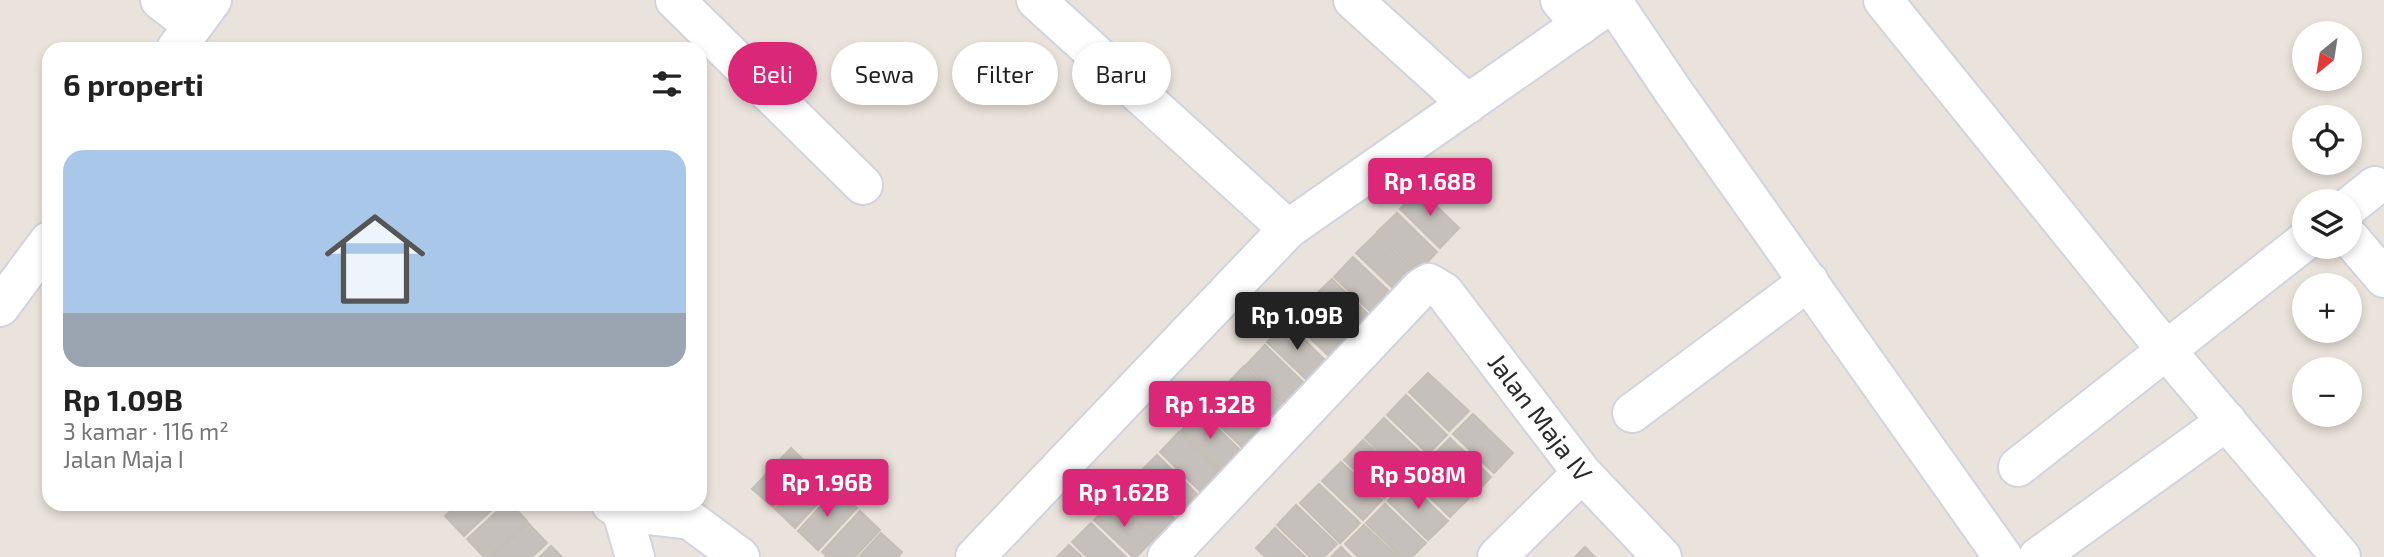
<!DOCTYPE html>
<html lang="id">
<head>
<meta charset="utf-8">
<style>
  :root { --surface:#fff; --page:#f2f2f2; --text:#222; --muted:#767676; --line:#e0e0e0; --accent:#db2777 }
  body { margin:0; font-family:"Exo 2",sans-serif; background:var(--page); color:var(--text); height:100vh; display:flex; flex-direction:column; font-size:26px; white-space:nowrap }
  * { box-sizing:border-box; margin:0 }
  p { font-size:23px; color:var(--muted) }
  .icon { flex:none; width:38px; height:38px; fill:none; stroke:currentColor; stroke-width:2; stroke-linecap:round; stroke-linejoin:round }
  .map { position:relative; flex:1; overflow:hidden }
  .drawer { position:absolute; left:42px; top:42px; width:665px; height:469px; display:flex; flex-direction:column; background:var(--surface); border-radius:21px; box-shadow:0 4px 10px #0003 }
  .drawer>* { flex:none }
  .top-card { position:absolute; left:728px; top:42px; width:665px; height:63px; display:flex; gap:14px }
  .needle { width:46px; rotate:210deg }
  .tools { position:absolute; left:2292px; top:21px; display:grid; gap:14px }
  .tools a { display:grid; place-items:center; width:70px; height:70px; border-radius:50%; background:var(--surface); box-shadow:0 4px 10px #0003; font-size:35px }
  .price { position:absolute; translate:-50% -60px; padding:0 16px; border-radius:7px; background:var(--accent); color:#fff; font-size:23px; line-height:46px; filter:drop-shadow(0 2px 4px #0008) }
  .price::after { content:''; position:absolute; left:50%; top:42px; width:21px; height:16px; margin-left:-10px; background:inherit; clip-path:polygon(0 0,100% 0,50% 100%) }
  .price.selected { background:#222; color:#fff }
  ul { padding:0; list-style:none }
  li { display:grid; align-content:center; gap:14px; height:371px; padding:0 21px }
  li+li { border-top:2px solid var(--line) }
  li span { display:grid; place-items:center; height:217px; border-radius:21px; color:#555 }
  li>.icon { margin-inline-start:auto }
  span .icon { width:126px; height:126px; fill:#fffc; stroke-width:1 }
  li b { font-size:30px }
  h2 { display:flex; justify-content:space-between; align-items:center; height:84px; padding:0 21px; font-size:30px }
  .chip { padding:0 24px; border-radius:32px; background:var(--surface); box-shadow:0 4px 10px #0003; font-size:24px; line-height:63px }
  .chip.selected { background:var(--accent); color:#fff }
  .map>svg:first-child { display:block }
  .building { fill:#c5c0bb; stroke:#c5beb5; stroke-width:2 }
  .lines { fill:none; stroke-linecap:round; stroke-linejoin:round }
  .minor-casing { stroke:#d0d4e0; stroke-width:42 }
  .secondary-casing { stroke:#d0d4e0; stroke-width:42 }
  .minor { stroke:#fff; stroke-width:38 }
  .secondary { stroke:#fff; stroke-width:38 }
  .labels { text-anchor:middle; stroke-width:6; stroke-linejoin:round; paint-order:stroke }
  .street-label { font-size:26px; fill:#282828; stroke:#fff }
</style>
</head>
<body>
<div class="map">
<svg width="2384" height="557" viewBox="0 0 2384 557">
  <rect width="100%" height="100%" fill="#eae3db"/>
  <!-- building -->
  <path class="building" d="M1419 189 1459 228 1440 248 1400 209Z
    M1397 213 1437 252 1418 272 1377 232Z
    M1376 234 1416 273 1397 292 1356 253Z
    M1353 257 1394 296 1374 315 1334 277Z
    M1332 279 1372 318 1353 338 1312 298Z
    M1311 300 1351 339 1332 359 1291 320Z
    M1287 323 1327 362 1308 381 1267 342Z
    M1265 345 1305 384 1286 404 1246 365Z
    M1244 366 1284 405 1265 425 1225 386Z
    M1428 373 1469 411 1449 431 1409 392Z
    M1222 389 1262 428 1243 448 1202 409Z
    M1406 395 1447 435 1428 454 1387 415Z
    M1200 411 1240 450 1221 470 1181 431Z
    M1473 414 1513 453 1494 473 1453 434Z
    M1384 418 1425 457 1405 477 1365 438Z
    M1179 432 1219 471 1200 491 1160 452Z
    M1450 438 1491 477 1472 497 1431 458Z
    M1363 440 1404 478 1384 498 1344 460Z
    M791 448 811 467 773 507 752 489Z
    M1157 455 1197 494 1178 514 1137 475Z
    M1429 459 1470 497 1450 517 1410 478Z
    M1341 462 1382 500 1363 520 1322 481Z
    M813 468 833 487 795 528 775 509Z
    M1134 479 1174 518 1155 538 1115 499Z
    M1407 482 1448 521 1428 540 1388 501Z
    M1319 484 1360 523 1340 543 1300 503Z
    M836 489 857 508 818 550 798 531Z
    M1113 500 1154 539 1136 557H1133L1094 520Z
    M458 504H498L464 536 445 516Z
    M505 504H511L527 521 489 557H484L467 539Z
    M1385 504 1426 543 1412 557H1401L1366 523Z
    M1296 505 1337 544 1324 557H1310L1277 525Z
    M860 511 880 530 855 557H827L822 552Z
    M528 523 547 543 532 557H492Z
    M1091 523 1126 557H1087L1072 542Z
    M1364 525 1398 557H1358L1345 544Z
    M1275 528 1305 557H1265L1256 548Z
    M881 533 902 552 898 557H859Z
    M1069 545 1082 557H1057Z
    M551 546 562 557H540Z
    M1341 547 1351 557H1331Z
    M1585 547 1595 557H1575Z"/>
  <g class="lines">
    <!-- minor casing -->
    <g class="minor-casing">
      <g id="minor">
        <path d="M160 0 193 25"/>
        <path d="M675 0 863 185"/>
        <path d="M1036 0 1288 229"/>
        <path d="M1353 0 1468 104"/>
        <path d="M1560 0 1581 25"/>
        <path d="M1883 0 2166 350 2341 557"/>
        <path d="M1613 2 1673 91 2003 557"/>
        <path d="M2350 206 2375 186"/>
        <path d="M2350 238 2384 278"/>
        <path d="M1632 413 1809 281"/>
        <path d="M2018 467 2305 241"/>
        <path d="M611 504 622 512 690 520 740 557"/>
        <path d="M622 512 635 557"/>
        <path d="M975 557 1288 229 1616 0"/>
        <path id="s1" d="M1167 557 1421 288 1429 283 1444 292 1582 473 1662 557"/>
        <path d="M1497 557 1582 473"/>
        <path d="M2038 557 2227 421"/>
      </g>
    </g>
    <!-- secondary casing -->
    <g class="secondary-casing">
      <path id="secondary" d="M176 49 212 0
        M0 307 49 241"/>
    </g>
    <!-- minor -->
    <use href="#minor" class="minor"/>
    <!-- secondary -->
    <use href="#secondary" class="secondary"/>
  </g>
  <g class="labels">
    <!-- street labels -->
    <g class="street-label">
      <text dy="9" stroke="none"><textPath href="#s1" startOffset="555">Jalan Maja IV</textPath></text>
    </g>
  </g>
</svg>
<div class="tools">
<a><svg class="needle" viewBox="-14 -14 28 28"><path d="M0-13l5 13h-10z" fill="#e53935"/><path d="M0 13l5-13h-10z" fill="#767676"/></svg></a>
<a><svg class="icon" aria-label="locate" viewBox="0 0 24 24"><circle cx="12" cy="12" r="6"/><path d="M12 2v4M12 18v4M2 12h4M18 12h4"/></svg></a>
<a><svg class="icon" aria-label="layers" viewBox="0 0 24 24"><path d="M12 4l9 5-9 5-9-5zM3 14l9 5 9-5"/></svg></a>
<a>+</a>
<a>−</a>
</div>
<b class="price" style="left:1430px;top:218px">Rp 1.68B</b>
<b class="price selected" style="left:1297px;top:352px">Rp 1.09B</b>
<b class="price" style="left:1210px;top:441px">Rp 1.32B</b>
<b class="price" style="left:1418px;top:511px">Rp 508M</b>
<b class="price" style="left:827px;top:519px">Rp 1.96B</b>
<b class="price" style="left:1124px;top:529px">Rp 1.62B</b>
<div class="top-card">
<a class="chip selected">Beli</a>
<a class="chip">Sewa</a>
<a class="chip">Filter</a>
<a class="chip">Baru</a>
</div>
<section class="drawer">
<h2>6 properti<svg class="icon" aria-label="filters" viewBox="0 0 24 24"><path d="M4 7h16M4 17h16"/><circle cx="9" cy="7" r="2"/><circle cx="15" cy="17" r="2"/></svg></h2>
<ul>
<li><span style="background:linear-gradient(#a9c7e8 75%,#9aa5b1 0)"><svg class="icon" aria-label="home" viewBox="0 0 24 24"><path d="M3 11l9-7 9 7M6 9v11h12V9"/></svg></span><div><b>Rp 1.09B</b><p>3 kamar · 116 m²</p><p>Jalan Maja I</p></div></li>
</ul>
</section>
</div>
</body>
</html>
